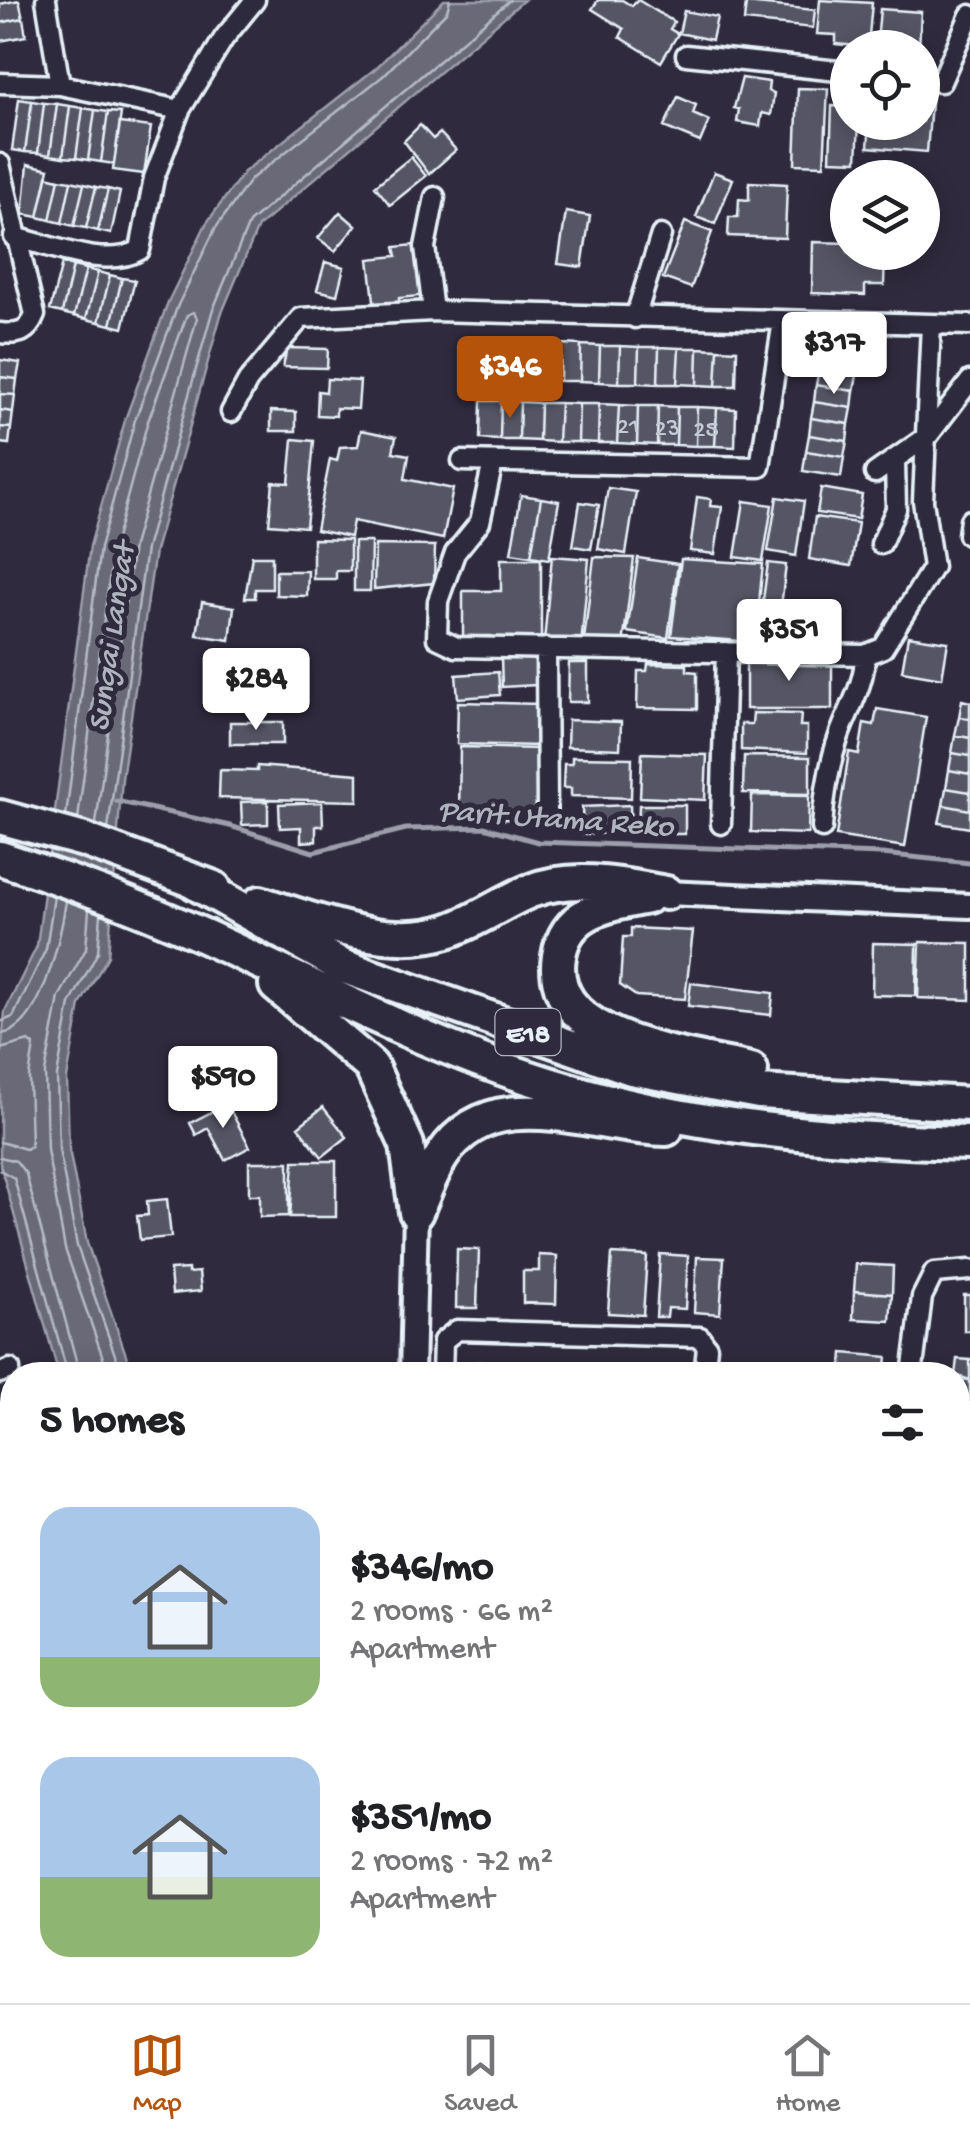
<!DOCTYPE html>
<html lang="en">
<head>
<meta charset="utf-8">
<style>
  :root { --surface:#fff; --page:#f6f6f6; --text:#202124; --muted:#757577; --line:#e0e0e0; --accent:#b45309 }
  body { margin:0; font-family:"Gochi Hand",sans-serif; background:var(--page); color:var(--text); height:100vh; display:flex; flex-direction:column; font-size:38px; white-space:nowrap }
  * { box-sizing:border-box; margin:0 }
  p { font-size:32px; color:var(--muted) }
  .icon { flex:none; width:55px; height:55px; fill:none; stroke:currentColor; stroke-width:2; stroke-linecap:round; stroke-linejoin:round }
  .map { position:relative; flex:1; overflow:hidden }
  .drawer { position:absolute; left:0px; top:1362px; width:970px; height:642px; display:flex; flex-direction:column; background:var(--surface); border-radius:40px 40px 0 0; box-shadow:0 5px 25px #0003 }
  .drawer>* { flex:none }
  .controls { position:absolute; left:830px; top:30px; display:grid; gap:20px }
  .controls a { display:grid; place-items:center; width:110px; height:110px; border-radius:50%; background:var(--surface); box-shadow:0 5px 25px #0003; font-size:50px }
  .price { position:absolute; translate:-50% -85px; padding:0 22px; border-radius:10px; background:#fff; color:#222; font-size:32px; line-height:65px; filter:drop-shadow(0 2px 5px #0008) }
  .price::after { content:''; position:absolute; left:50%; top:60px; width:30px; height:22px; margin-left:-15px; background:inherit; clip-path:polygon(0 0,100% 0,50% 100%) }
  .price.active { background:var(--accent); color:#fff }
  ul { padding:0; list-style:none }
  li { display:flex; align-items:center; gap:30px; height:250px; padding:0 40px }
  li span { display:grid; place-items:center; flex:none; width:280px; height:200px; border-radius:30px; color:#555 }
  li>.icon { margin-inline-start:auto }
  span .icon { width:120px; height:120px; fill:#fffc; stroke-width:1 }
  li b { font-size:42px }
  h2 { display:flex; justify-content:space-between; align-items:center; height:120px; padding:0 40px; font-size:42px }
  .tabs { display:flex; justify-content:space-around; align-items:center; height:140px; border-top:2px solid var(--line); background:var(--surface); font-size:28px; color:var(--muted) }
  .tabs a { display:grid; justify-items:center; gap:5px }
  .tabs .active { color:var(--accent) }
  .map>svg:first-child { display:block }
  .water { fill:#696978; stroke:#9c9fab; stroke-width:2.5 }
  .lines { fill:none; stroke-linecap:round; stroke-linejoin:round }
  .shore { stroke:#b5bbc5; stroke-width:2.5 }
  .stream { stroke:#9c9fab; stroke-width:5 }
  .building { fill:#575565; stroke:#e8f1f8; stroke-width:2.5 }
  .minor-casing { stroke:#e8f1f8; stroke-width:25 }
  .tertiary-casing { stroke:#e8f1f8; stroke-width:30 }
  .motorway-casing { stroke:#e8f1f8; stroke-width:40 }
  .minor { stroke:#2f2a3d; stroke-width:18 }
  .tertiary { stroke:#2f2a3d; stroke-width:22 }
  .motorway { stroke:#2f2a3d; stroke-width:32 }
  .labels { text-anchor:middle; stroke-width:10; stroke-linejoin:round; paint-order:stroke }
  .number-label { font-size:25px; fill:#c4cad3 }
  .shield { fill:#2f2a3d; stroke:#b0b5c0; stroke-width:2.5 }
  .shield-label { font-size:28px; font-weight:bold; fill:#e8f1f8 }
  .water-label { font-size:32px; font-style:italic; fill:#afb4be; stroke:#2f2a3d }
</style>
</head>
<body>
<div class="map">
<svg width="970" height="2003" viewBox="0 0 970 2003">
  <rect width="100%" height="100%" fill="#2f2a3d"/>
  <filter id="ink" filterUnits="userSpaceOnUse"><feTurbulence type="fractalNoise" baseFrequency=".01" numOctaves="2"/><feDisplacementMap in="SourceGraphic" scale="20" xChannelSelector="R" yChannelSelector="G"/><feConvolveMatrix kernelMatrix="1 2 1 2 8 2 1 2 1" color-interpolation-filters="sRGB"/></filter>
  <g filter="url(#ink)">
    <!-- water -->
    <path class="water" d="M444 0H524L258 227 221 315 155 551 122 779 108 956 80 1005 67 1078 69 1149 87 1243 133 1375H59L0 1164V1066L5 1011 37 946 90 546 126 417 168 302 206 224 244 172 376 68Z
      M273 1993H348V2003H272Z"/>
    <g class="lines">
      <!-- shore -->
      <path class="shore" d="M66 816 100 548 135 420 178 305 215 229 251 179 383 76 447 11 450 0
        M78 819 113 550 147 424 187 315 193 312 197 318 133 546 96 824
        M108 829 146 549 212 312 249 223 510 0
        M89 909 86 949 59 997 45 1073 47 1150 65 1249 109 1375
        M101 914 98 952 70 1004 57 1076 59 1149 77 1246 122 1375
        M0 1022 13 1017 46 949 54 896
        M0 1034C42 1032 61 934 66 901
        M0 1049 29 1041 34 1045 29 1077 31 1146 26 1149 0 1142
        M0 1157 16 1161 26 1174 80 1375
        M0 1170 14 1178 68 1375"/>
      <!-- stream -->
      <path class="stream" d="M116 801 230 826 313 852 406 829 484 827 538 842 882 854 970 863"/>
    </g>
    <!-- building -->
    <path class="building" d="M19 0 23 18 0 23V4Z
      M598 0H622L632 6 638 0 674 22 670 29 678 34 661 62 620 37 624 29 592 9Z
      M820 0 872 3 868 47 836 44V35L817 34Z
      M746 3 815 10 813 28 744 21Z
      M880 9 921 12 919 48 877 43Z
      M684 11 717 17 712 40 679 33Z
      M23 18 26 36 0 41V23Z
      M742 78 769 82 768 91 774 93 771 115 762 113 760 126 737 122 739 109 734 108Z
      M798 88 828 89 824 165 795 164Z
      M922 90 932 91 927 152 868 147 870 122H922Z
      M678 97 696 105 693 114 709 121 700 142 664 127Z
      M19 99 32 101 25 152 12 150Z
      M32 101 44 103 38 153 25 152Z
      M44 103 57 104 50 155 38 153Z
      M57 104 70 106 63 157 50 155Z
      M70 106 83 108 76 158 63 157Z
      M832 106 848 107V122H859L857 161 830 160Z
      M83 108 95 110 88 160 76 158Z
      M95 110 108 112 101 162 88 160Z
      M108 112 121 113 114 164 101 162Z
      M120 123 151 127 144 174 113 170Z
      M420 125 433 139 440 133 456 150 429 174 404 141Z
      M411 157 426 176 390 205 375 186Z
      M28 164 49 169 38 217 23 214Z
      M714 172 733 179 715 224 696 217Z
      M47 176 59 179 50 220 38 217Z
      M59 179 71 181 62 223 50 220Z
      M71 181 84 184 74 226 62 223Z
      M749 182 787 184 785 238 728 236 729 217H738L739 199 749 200Z
      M84 184 96 187 86 228 74 226Z
      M96 187 108 189 98 231 86 228Z
      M108 189 120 192 111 234 98 231Z
      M340 212 356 226 335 251 318 238Z
      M566 212 590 216 582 267 558 264Z
      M685 222 712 232 691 288 663 278Z
      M813 242 848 243V252H885L884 285H865V295L812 293Z
      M414 245 420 296 399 298 400 306 375 309 369 259 397 256 395 247Z
      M325 262 344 267 337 295 317 290Z
      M62 263 73 266 62 313 50 310Z
      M73 266 86 269 74 316 62 313Z
      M86 269 98 272 86 319 74 316Z
      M98 272 110 275 99 322 86 319Z
      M110 275 122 278 111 325 99 322Z
      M122 278 135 280 123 328 111 325Z
      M483 342 503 343 501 379 482 378Z
      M503 343H522L521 380 501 379Z
      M522 343 542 344 540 380H521Z
      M542 344H561L560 381 540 380Z
      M561 344 581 345 580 381H560Z
      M581 345 600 346 599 382 580 381Z
      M600 346H620L619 383 599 382Z
      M620 346 639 347 638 383H619Z
      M639 347H659L658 384 638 383Z
      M659 347 679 348 677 384H658Z
      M287 348 328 349 327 368 283 367Z
      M679 348H698L697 385 677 384Z
      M698 348 718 349 716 386 697 385Z
      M718 349 737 350 736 386H716Z
      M822 352 860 358 857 375 819 369Z
      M0 360 20 363 17 379 0 377Z
      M819 369 857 375 854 391 816 385Z
      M0 377 17 379 15 395 0 394Z
      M327 379 360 381 358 409 336 408V416L317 415 318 391 326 392Z
      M816 385 854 391 852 408 814 402Z
      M0 394 15 395 13 412 0 410Z
      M481 401H501L500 440 480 439Z
      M501 401 520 402 519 440H500Z
      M520 402 540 403 539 441 519 440Z
      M814 402 852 408 849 424 811 418Z
      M540 403H560L558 442 539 441Z
      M560 403 579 404 578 442H558Z
      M579 404H599L598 443 578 442Z
      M599 404 619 405 617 443H598Z
      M619 405 638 406 637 444 617 443Z
      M638 406H658L657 445 637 444Z
      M658 406 677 407 676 445H657Z
      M677 407H697L696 446 676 445Z
      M697 407 717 408 715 446H696Z
      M717 408 736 409 735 447 715 446Z
      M0 410 13 412 11 428 0 427Z
      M271 411 296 412V431H271Z
      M811 418 849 424 847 441 809 435Z
      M0 427 11 428 9 444 0 443Z
      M361 430 396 437 393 452 409 455 405 479 453 489 443 539 353 521 350 537 316 530 330 459 337 461 340 447 358 446Z
      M809 435 847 441 844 457 806 451Z
      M293 439 314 441 306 527 269 524 273 482 289 483Z
      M806 451 844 457 841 477 803 471Z
      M608 488 636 492 626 554 598 549Z
      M821 488 862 495 858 519 817 513Z
      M521 495 541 498 531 556 511 553Z
      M697 497 711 499 710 506 722 507 715 554 690 551Z
      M777 497 804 501 796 556 768 551Z
      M541 498 559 501 549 559 531 556Z
      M744 501 772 505 763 561 735 557Z
      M580 502 599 505 591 549 573 546Z
      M815 517 858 523 851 566 809 559Z
      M313 539 350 540V571H336V579H313Z
      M354 542H371L370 591H354Z
      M375 545 435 546 434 583 374 589Z
      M252 556H272V589H255V598H245Z
      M552 556 589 559 581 646 544 642Z
      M594 557 634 558 623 645 584 640Z
      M638 558 678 564 668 638 627 632Z
      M501 559H541V644H491V636H463V591H501Z
      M681 559 763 564 755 642 671 636Z
      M768 563 786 565 777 640 758 637Z
      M276 571H308L307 596 276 595Z
      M202 602 234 607 230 640 197 635Z
      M908 636 948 642 942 678 902 671Z
      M535 657 536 685 502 687 501 658Z
      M746 660H832V709H746Z
      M569 663H588V702H568Z
      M648 664 687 665V671L697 672V709L637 708 638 671H647Z
      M498 672 500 695 458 698 456 675Z
      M962 700 970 702V719L959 717Z
      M458 702 541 704 540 746 457 744Z
      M877 709 926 717 905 847 836 836 849 752 859 754 864 723 874 725Z
      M753 713 801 714 800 726H807V753L741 750V724H752Z
      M959 717 970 719V738L955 735Z
      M568 720 621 722 620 749 567 747Z
      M230 722H283V744H230Z
      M955 735 970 738V756L952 753Z
      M460 747 541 749 539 820 459 818Z
      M642 753 707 755 705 800 640 797Z
      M952 753 970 756V774L949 770Z
      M744 756 810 757V794L743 793Z
      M572 757 632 758 631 798 571 796V788H563L564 764H572Z
      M257 766 358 774V801L219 798 220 770 257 771Z
      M949 770 970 774V792L946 788Z
      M946 788 970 792V810L943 805Z
      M752 795 809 796 808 834 751 832Z
      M268 801V824L242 825 241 802Z
      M322 802 323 826H316V841L301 842V827L280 828 279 804Z
      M630 805 631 833 583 834 582 807Z
      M639 805H685V834H638Z
      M943 805 970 810V828L939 823Z
      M631 928 693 931 685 999 636 996 620 985 623 937H631Z
      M920 942 970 943V1000L918 998Z
      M873 943 917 944 916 996 872 995Z
      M691 983 773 993 771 1015 688 1006Z
      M227 1104 250 1147 225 1160 208 1128 196 1135 190 1123Z
      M323 1107 347 1137 322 1157 298 1127Z
      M294 1161H336V1217H290Z
      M249 1162H289V1216L260 1217V1195H249Z
      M167 1199 171 1237 140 1240 137 1216 148 1215 147 1201Z
      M457 1249 479 1250 477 1308H456Z
      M612 1254 647 1256 643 1315 608 1313Z
      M660 1254 688 1256 685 1309 668 1308 667 1317H656Z
      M539 1255 557 1256 556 1304 523 1303V1271H539Z
      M697 1257 724 1258 720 1314 694 1312Z
      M856 1264 893 1266 892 1294 854 1291Z
      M188 1269V1273L199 1272 201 1291 172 1294 170 1270Z
      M854 1291 892 1294 890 1321 853 1319Z
      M964 1295H970V1331H964Z
      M843 1353 887 1357 885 1375 841 1374Z
      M957 1359 970 1360V1380L955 1375Z
      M476 1362H494V1375H476Z
      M494 1362 512 1363V1375H494Z
      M512 1363 530 1364 529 1375H512Z
      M530 1364H548L547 1375H529Z
      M548 1364 566 1365 565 1375H547Z
      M566 1365 583 1366V1375H565Z
      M583 1366H601V1375H583Z
      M958 1379 970 1380V1400L958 1399Z
      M958 1424 970 1426V1446L958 1444Z
      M958 1444 970 1446V1467L958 1465Z
      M958 1669 970 1670V1689L958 1688Z
      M958 1688 970 1689V1707L958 1706Z
      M958 1706 970 1707V1725H958Z
      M958 1725H970V1743L958 1742Z
      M958 1742 970 1743V1757L958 1756Z
      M958 1756 970 1757 969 1775 958 1774Z
      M0 1980H12V1992H83V2003H0Z
      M958 1987 965 1988V2003H946L947 1992H958Z
      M415 1992H470V2003H415Z
      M678 1992H723L719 2003Z
      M800 1992H818V2003H799Z
      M818 1992H837L836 2003H818Z
      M837 1992H855L854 2003H836Z
      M855 1992H873V2003H854Z
      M873 1992H892L891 2003H873Z
      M892 1992H910L909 2003H891Z
      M910 1992H928V2003H909Z
      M928 1992H947L946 2003H928Z"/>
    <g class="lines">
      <!-- minor casing -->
      <g class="minor-casing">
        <path id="minor" d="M686 55 848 72
          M922 80 941 82 970 15
          M0 83 60 85 46 0
          M180 110 224 38 255 0
          M0 164 35 315C28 333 19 335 0 333
          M435 197 425 247 433 311 970 325
          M14 237C50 245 106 270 140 250L154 178 180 110 60 85
          M635 318 661 235
          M231 412 248 381 301 318 433 311
          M462 461 760 467 783 321
          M493 462 480 522 455 553 438 601 437 638 456 647 865 655 883 648 933 567 923 501 931 324
          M875 473 928 436 970 381
          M968 535 970 520
          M881 544 896 509 895 462
          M546 648 547 812
          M721 824 726 652
          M822 828C824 795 828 767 839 736 849 708 865 684 865 655
          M0 1373 10 1369
          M442 1375 443 1341 457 1330 700 1337 707 1347 704 1375
          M912 1375 922 1297 934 1273 970 1270
          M958 1906 970 1865
          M958 1957H970
          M501 2003 502 1992
          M749 2003 752 1992"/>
      </g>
      <!-- tertiary casing -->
      <g class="tertiary-casing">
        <path id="tertiary" d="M666 893 970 906
          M412 1375 416 1212
          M958 1511 970 1512"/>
      </g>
      <!-- motorway casing -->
      <g class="motorway-casing">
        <path id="motorway" d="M0 817 84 840 214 888
          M0 858C79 884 157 913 232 949 338 998 440 1051 552 1085 686 1127 830 1140 970 1143
          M194 882 342 966 631 1068 759 1092 970 1104
          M647 897C608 905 566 910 559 956 545 1044 690 1055 751 1070
          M260 903C317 921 388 950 447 931 476 922 502 902 530 891 574 874 622 885 666 893
          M276 985 371 1066 407 1145 416 1212
          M416 1212C424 1194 431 1173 442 1156 493 1078 593 1129 666 1129"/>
      </g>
      <!-- minor -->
      <use href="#minor" class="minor"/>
      <!-- tertiary -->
      <use href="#tertiary" class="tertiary"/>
      <!-- motorway -->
      <use href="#motorway" class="motorway"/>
    </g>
  </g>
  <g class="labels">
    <!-- number labels -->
    <g class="number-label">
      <text x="628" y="433">21</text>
      <text x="667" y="435">23</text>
      <text x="706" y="436">25</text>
    </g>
    <!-- shield labels -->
    <rect class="shield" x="495.5" y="1009" width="65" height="46" rx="8"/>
    <g class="shield-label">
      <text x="528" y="1042">E18</text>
    </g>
    <!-- water labels -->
    <g class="water-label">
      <text transform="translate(109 637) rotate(-82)" y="11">Sungai Langat</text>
      <text transform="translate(556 816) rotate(4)" y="11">Parit Utama Reko</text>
    </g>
  </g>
</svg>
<div class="controls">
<a><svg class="icon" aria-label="locate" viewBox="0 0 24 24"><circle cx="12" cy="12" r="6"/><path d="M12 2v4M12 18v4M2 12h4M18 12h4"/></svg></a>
<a><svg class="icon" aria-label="layers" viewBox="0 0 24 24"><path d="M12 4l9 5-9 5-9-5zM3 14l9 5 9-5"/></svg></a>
</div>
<b class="price" style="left:834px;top:397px">$317</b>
<b class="price active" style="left:510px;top:421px">$346</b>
<b class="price" style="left:789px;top:684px">$351</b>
<b class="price" style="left:256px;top:733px">$284</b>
<b class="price" style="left:223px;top:1131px">$590</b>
<section class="drawer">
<h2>5 homes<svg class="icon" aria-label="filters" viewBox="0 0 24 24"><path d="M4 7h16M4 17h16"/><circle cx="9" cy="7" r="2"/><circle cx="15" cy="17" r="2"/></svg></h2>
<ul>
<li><span style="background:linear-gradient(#a9c7e8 75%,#8fb573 0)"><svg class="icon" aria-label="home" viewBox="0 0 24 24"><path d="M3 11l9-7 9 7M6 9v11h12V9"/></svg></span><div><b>$346/mo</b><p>2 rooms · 66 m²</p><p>Apartment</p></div></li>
<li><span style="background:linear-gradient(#a9c7e8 60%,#8fb573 0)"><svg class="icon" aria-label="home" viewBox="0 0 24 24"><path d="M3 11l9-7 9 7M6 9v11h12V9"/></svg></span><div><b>$351/mo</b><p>2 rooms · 72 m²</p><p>Apartment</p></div></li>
</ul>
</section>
</div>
<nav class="tabs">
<a class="active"><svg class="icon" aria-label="map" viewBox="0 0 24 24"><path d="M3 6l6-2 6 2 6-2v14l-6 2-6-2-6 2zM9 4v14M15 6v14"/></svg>Map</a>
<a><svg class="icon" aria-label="saved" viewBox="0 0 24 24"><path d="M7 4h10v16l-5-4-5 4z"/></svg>Saved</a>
<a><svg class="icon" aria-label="home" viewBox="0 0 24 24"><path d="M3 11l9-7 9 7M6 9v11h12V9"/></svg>Home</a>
</nav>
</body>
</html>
